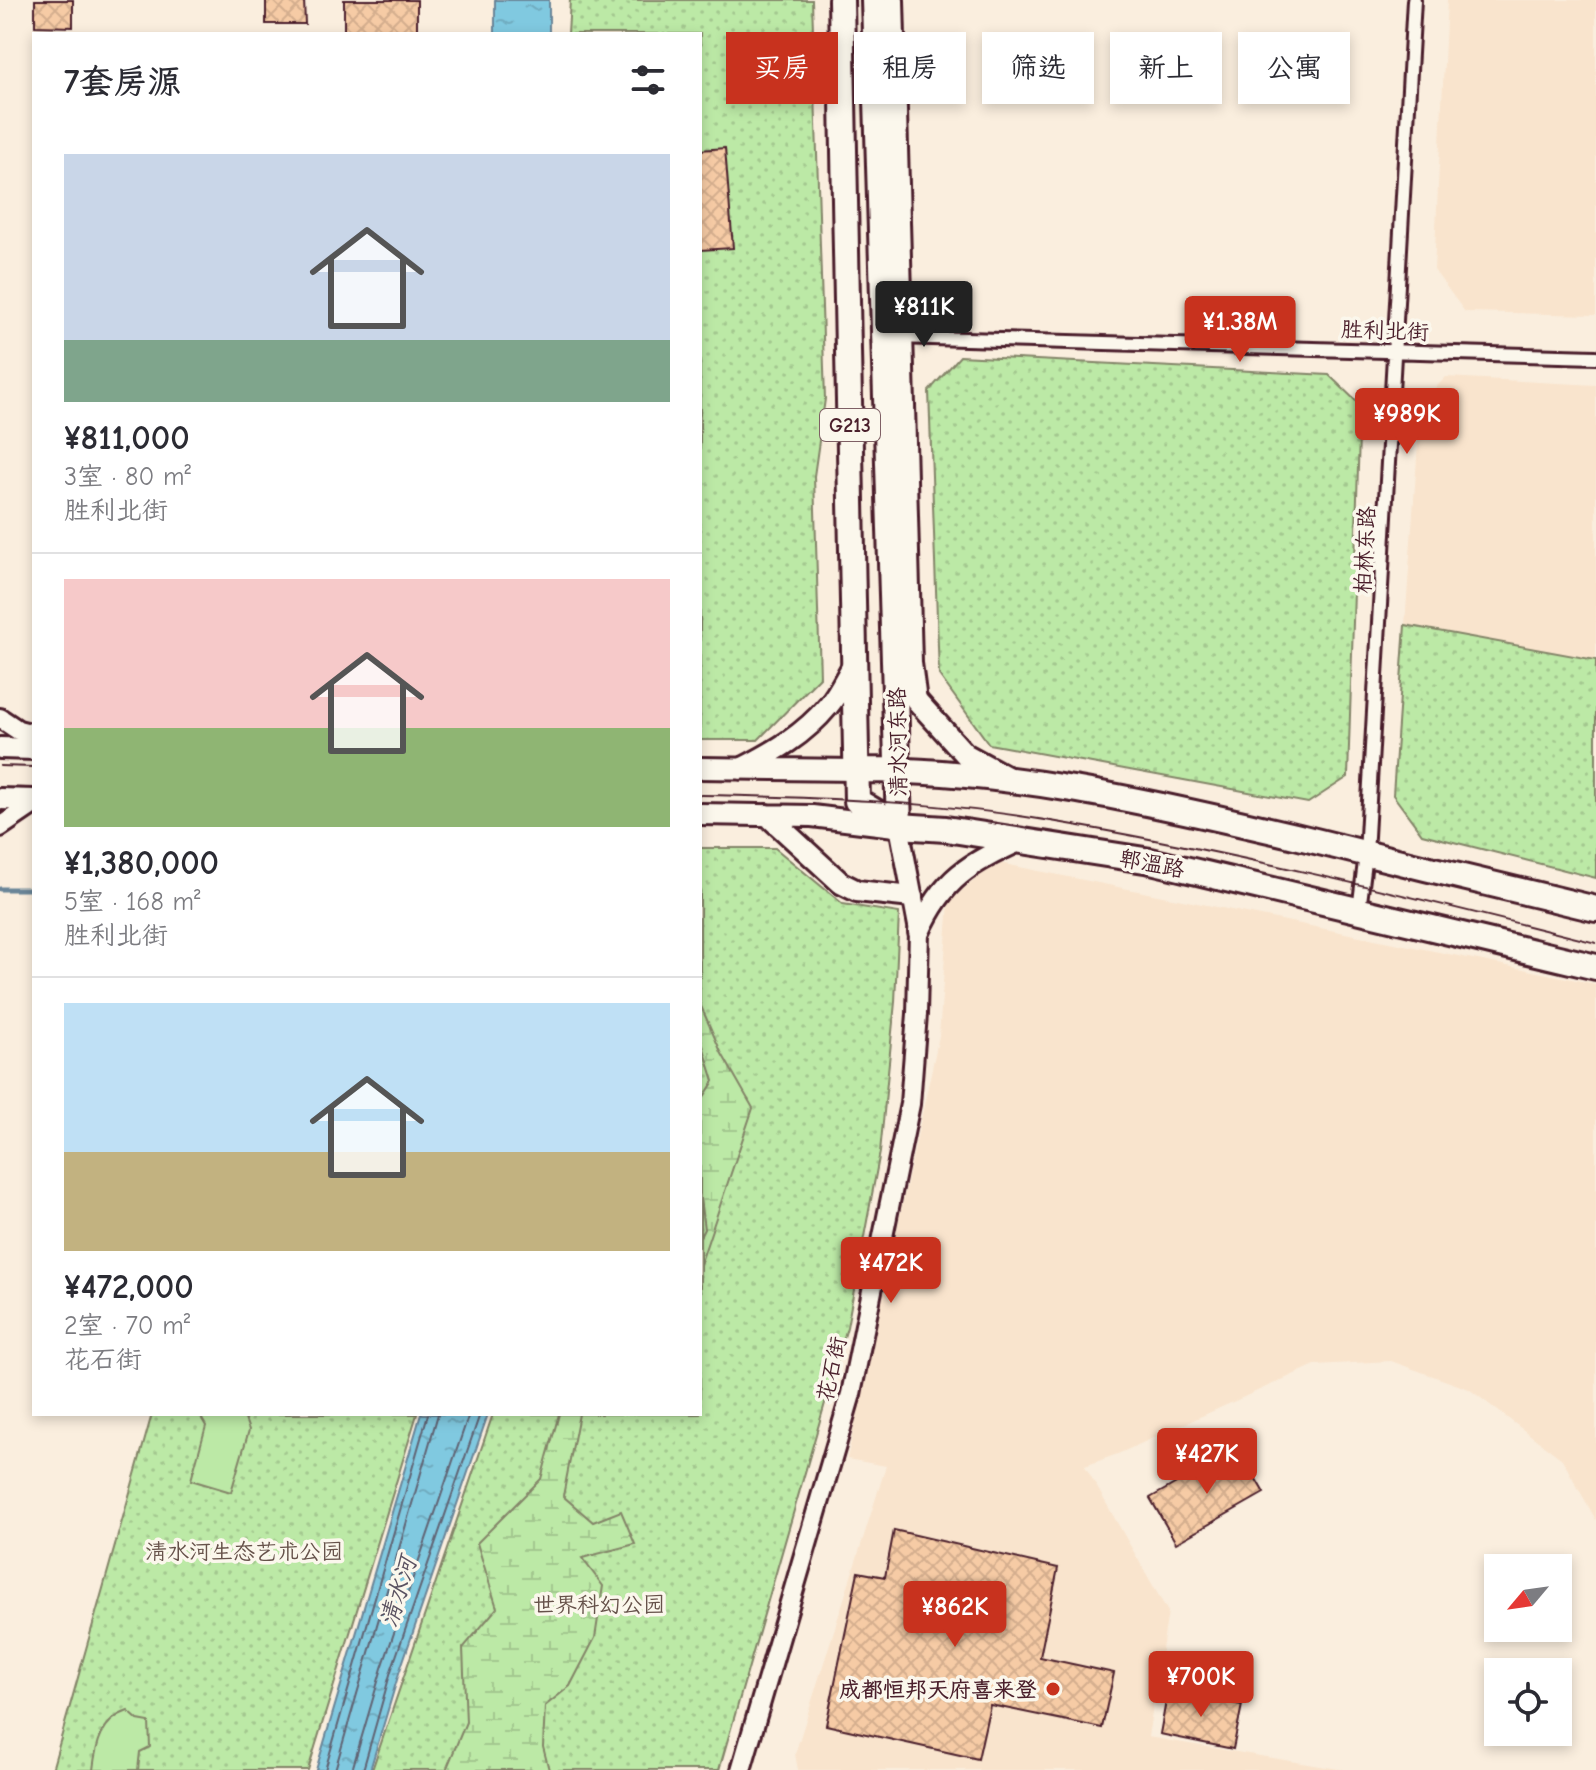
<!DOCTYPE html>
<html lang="zh">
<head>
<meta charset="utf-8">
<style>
  :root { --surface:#fff; --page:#f7f7f7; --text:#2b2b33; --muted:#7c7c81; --line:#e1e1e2; --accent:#c8321e }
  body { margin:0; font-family:"Comic Neue","LXGW WenKai TC",sans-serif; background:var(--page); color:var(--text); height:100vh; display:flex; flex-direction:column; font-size:30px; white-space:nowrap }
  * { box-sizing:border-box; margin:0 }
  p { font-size:26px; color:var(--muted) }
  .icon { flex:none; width:44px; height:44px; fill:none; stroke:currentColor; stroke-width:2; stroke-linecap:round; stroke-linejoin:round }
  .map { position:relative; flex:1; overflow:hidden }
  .panel { position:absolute; left:32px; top:32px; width:670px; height:1384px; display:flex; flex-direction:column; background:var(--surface); border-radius:0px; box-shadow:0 4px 12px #0003 }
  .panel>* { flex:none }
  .guide { position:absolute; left:726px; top:32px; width:750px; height:72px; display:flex; gap:16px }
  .needle { width:52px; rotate:241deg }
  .tools { position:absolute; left:1484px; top:1554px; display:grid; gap:16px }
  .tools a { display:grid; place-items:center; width:88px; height:88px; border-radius:0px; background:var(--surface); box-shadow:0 4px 12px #0003; font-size:40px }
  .price { position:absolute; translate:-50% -68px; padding:0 18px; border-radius:8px; background:var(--accent); color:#fff; font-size:26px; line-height:52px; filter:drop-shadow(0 2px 4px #0008) }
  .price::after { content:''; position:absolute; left:50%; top:48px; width:24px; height:18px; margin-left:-12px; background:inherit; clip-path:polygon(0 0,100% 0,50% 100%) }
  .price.current { background:#222; color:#fff }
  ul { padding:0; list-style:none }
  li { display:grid; align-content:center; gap:16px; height:424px; padding:0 32px }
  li+li { border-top:2px solid var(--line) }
  li span { display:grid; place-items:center; height:248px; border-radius:0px; color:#555 }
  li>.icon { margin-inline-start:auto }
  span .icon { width:144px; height:144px; fill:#fffc; stroke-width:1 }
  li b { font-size:34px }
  h2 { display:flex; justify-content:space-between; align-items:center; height:96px; padding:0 32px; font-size:34px }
  .tag { padding:0 28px; border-radius:0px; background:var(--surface); box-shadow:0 4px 12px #0003; font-size:28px; line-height:72px }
  .tag.current { background:var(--accent); color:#fff }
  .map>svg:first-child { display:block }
  .built { fill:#f9e4cd }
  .grass { fill:url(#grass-dots); stroke:#838468; stroke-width:2 }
  .wetland { fill:url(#wetland-marsh); stroke:#838468; stroke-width:2 }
  .garden { fill:#bce9a6; stroke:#838468; stroke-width:2 }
  .water { fill:url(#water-ripples); stroke:#6a8598; stroke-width:2 }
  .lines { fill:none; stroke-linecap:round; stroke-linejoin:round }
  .shore { stroke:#606373; stroke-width:2 }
  .stream { stroke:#6a8598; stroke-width:5 }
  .building { fill:url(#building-cross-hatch); stroke:#4a1f2b; stroke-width:2 }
  .street-casing { stroke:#4a1f2b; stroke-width:18 }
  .secondary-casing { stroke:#4a1f2b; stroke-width:24 }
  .primary-casing { stroke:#4a1f2b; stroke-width:26 }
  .highway-casing { stroke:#4a1f2b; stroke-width:30 }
  .street { stroke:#fbf7ec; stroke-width:12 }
  .secondary { stroke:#fbf7ec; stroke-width:18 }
  .primary { stroke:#fbf7ec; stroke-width:20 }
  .highway { stroke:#fbf7ec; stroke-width:24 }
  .tram { stroke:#4a1f2b; stroke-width:2 }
  .poi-dot { fill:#c8321e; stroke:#fbf7ec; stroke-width:3 }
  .labels { text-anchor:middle; stroke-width:7; stroke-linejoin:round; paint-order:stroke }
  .shield { fill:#fbf7ec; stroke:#7f6065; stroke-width:2 }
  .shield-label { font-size:20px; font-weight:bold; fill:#4a1f2b }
  .street-label { font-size:22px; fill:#4a1f2b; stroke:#fbf7ec }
  .park-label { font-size:22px; fill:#66524a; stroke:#fbf7ec }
  .poi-label { font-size:22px; font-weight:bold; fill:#4a1f2b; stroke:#fbf7ec; text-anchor:end }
  .water-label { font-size:24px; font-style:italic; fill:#5a5261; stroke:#fbf7ec }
</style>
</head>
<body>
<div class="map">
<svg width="1596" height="1770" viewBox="0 0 1596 1770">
  <defs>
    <pattern id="grass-dots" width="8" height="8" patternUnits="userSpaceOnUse" patternTransform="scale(2)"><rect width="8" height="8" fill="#bce9a6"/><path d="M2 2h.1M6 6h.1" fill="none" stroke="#a3c78f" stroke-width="1.8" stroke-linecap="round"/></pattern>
    <pattern id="wetland-marsh" width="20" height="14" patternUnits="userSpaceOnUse" patternTransform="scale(2)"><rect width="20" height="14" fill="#bce9a6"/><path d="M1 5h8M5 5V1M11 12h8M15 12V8" fill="none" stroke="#a3c78f"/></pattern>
    <pattern id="water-ripples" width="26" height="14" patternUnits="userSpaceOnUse" patternTransform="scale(2)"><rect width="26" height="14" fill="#80c9e0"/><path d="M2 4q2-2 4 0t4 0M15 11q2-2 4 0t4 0" fill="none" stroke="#70acc0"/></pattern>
    <pattern id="building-cross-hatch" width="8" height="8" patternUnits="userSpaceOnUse" patternTransform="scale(2)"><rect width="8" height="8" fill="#f6cba5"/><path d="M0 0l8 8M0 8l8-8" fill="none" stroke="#d4ae8e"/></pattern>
  </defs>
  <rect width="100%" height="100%" fill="#faeede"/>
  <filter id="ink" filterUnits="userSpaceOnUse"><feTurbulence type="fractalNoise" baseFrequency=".0125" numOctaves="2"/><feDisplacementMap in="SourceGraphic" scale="16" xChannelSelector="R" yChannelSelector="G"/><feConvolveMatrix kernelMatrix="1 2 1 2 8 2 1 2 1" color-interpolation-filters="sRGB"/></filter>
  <g filter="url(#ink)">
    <!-- built -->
    <path class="built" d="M1447 0H1596V315L1465 312 1434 270Z
      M1446 377 1596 385V660L1405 625 1421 402Z
      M995 862 1596 984V1520L1562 1459 1469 1389 1391 1361 1315 1365 1120 1453 1085 1466 1168 1612 1148 1737 1344 1770H798L795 1754 886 1466 847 1459 939 1036 949 902Z"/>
    <!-- grass -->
    <path class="grass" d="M570 0H812L825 399 814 476 820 677 758 740H700V34H568Z
      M960 356 1329 375 1360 405 1348 777 1308 803 989 744 939 675 929 391Z
      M1405 625 1596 660V878L1422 834 1393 795Z
      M700 848H775L843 904 899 913 895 1002 880 1152 847 1327 719 1770H372L493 1414H700Z
      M152 1414H417L308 1770H52Z"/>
    <!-- wetland -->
    <path class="wetland" d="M700 1004 721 1052 753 1108 700 1265V1237L704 1229 700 1198V1103L714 1081 700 1036Z
      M559 1414H579L563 1496 593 1522 621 1511 635 1544 582 1558 603 1586 595 1638 570 1686 545 1706 543 1747 549 1770H446L466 1722 463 1648 497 1608 477 1543 541 1479Z"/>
    <!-- garden -->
    <path class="garden" d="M199 1414H243L249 1430 231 1492 191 1480 206 1426Z
      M128 1711 138 1720 149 1722 150 1747 140 1752 138 1770H93C96 1744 101 1720 128 1711Z"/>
    <!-- water -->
    <path class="water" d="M495 0H549V34H495Z
      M421 1414H488L399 1673 370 1770H316Z"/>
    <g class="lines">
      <!-- shore -->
      <path class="shore" d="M325 1770 428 1414
        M335 1770 438 1414
        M352 1770 382 1668 469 1414
        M363 1770 391 1671 480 1414"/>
      <!-- stream -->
      <path class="stream" d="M0 889H34"/>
    </g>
    <!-- building -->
    <path class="building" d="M35 0H73V27L35 26Z
      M266 0H304L305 24H266Z
      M344 0H417V34H344Z
      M725 148 733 248 700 250V150Z
      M1238 1448 1264 1493 1176 1543 1150 1498Z
      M894 1530 1058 1568 1040 1657 1114 1673 1102 1728 990 1705 978 1759 826 1725 858 1572 885 1577Z
      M1168 1690 1242 1705 1233 1749 1160 1734Z"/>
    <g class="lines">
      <!-- street casing -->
      <g class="street-casing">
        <path id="street" d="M896 337 1596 357
          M1359 910 1366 854 1414 0"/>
      </g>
      <!-- secondary casing -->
      <g class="secondary-casing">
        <path id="secondary" d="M894 0 912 663 917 701
          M0 718 18 730 34 734
          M0 827 34 804
          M741 1770 851 1394 910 1104 917 1014 919 931 899 826"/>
      </g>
      <!-- primary casing -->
      <g class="primary-casing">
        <path id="primary" d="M896 671 917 701 965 754 1007 777
          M0 748 34 749
          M700 768 857 770
          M741 769C774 752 804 735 828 706 839 693 846 677 855 662
          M0 799 34 800
          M700 814 812 816 895 826
          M767 815 841 883 857 891 912 897
          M919 932C943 878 969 864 1021 840"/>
      </g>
      <!-- highway casing -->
      <g class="highway-casing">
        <path id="highway" d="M841 0 857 801 899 826 946 829 1151 861 1596 967
          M874 0 899 826
          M857 770C1006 769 1151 802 1295 836 1395 861 1496 885 1596 909"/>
      </g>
      <!-- street -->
      <use href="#street" class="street"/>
      <!-- secondary -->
      <use href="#secondary" class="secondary"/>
      <!-- primary -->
      <use href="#primary" class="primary"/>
      <!-- highway -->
      <use href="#highway" class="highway"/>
      <!-- tram -->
      <path class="tram" d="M0 766 34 767
        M700 795C815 797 932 801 1045 820 1231 851 1413 897 1596 943"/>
    </g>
  </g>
  <!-- markers -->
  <circle class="poi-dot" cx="1053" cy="1689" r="8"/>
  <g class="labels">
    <!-- shield labels -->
    <rect class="shield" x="820" y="409" width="60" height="32" rx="6"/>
    <g class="shield-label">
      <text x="850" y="432">G213</text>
    </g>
    <!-- street labels -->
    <g class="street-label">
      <text transform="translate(1385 330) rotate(2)" y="8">胜利北街</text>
      <text transform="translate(1364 550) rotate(-87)" y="8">柏林东路</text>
      <text transform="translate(897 742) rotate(-91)" y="8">清水河东路</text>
      <text transform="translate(1152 863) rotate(11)" y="8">郫温路</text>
      <text transform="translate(831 1369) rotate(-77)" y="8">花石街</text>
    </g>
    <!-- park labels -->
    <g class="park-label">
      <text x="244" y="1559">清水河生态艺术公园</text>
      <text x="599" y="1612">世界科幻公园</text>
    </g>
    <!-- poi labels -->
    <g class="poi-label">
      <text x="1037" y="1697">成都恒邦天府喜来登</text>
    </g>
    <!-- water labels -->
    <g class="water-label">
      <text transform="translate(398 1592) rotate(-73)" y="8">清水河</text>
    </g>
  </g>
</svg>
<div class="tools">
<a><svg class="needle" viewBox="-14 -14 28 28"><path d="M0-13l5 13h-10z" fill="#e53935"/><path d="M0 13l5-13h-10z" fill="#7c7c81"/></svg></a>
<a><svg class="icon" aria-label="locate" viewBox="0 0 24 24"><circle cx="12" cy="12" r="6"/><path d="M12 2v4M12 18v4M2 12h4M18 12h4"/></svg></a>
</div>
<b class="price current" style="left:924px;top:349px">¥811K</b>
<b class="price" style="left:1240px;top:364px">¥1.38M</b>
<b class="price" style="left:1407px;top:456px">¥989K</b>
<b class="price" style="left:891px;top:1305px">¥472K</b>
<b class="price" style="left:1207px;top:1496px">¥427K</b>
<b class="price" style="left:955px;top:1649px">¥862K</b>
<b class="price" style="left:1201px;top:1719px">¥700K</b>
<div class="guide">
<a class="tag current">买房</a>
<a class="tag">租房</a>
<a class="tag">筛选</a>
<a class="tag">新上</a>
<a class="tag">公寓</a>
</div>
<section class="panel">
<h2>7套房源<svg class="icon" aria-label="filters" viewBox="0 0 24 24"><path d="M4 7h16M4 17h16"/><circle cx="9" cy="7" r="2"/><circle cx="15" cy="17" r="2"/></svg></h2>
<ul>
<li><span style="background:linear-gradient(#c9d6e8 75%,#7fa58c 0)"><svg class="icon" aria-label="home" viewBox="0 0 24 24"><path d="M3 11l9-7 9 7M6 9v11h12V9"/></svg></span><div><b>¥811,000</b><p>3室 · 80 m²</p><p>胜利北街</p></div></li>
<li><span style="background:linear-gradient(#f6c9c9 60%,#8fb573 0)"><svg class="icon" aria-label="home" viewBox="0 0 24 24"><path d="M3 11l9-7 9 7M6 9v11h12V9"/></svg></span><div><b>¥1,380,000</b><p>5室 · 168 m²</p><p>胜利北街</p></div></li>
<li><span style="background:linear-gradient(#bfe0f5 60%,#c2b280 0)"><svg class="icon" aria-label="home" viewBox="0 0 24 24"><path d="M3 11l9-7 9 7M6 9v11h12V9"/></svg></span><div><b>¥472,000</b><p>2室 · 70 m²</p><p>花石街</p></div></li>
</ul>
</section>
</div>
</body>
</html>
